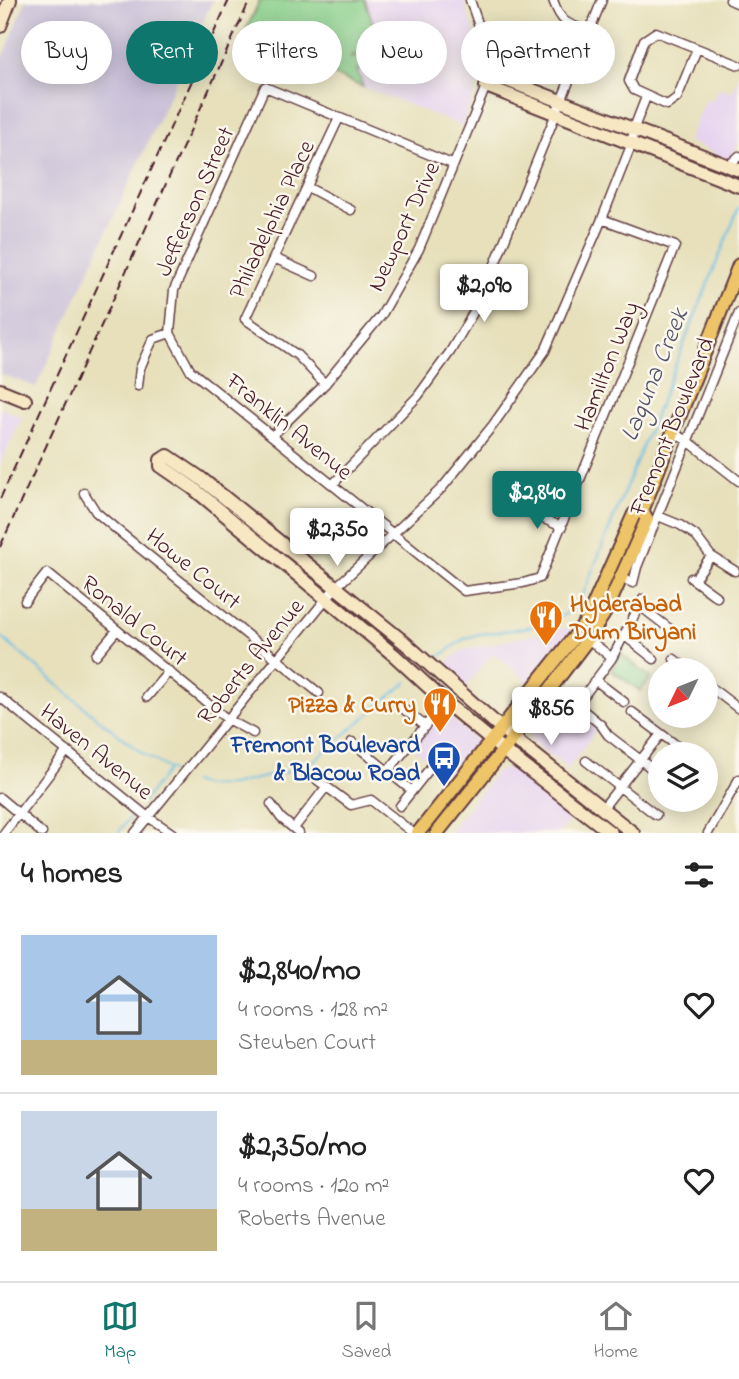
<!DOCTYPE html>
<html lang="en">
<head>
<meta charset="utf-8">
<style>
  :root { --surface:#fff; --page:#f6f6f6; --text:#222; --muted:#767676; --line:#e0e0e0; --accent:#0f766e }
  body { margin:0; font-family:"Indie Flower",sans-serif; background:var(--page); color:var(--text); height:100vh; display:flex; flex-direction:column; font-size:26px; white-space:nowrap }
  * { box-sizing:border-box; margin:0 }
  p { font-size:23px; color:var(--muted) }
  .icon { flex:none; width:38px; height:38px; fill:none; stroke:currentColor; stroke-width:2; stroke-linecap:round; stroke-linejoin:round }
  .map { position:relative; height:833px; overflow:hidden }
  .panel { display:flex; flex-direction:column; background:var(--surface); flex:1 }
  .panel>* { flex:none }
  .guide { position:absolute; left:21px; top:21px; width:698px; height:63px; display:flex; gap:14px }
  .needle { width:46px; rotate:227deg }
  .fabs { position:absolute; left:648px; top:658px; display:grid; gap:14px }
  .fabs a { display:grid; place-items:center; width:70px; height:70px; border-radius:50%; background:var(--surface); box-shadow:0 4px 18px #0003; font-size:35px }
  .price { position:absolute; translate:-50% -60px; padding:0 16px; border-radius:7px; background:#fff; color:#222; font-size:23px; line-height:46px; filter:drop-shadow(0 2px 4px #0008) }
  .price::after { content:''; position:absolute; left:50%; top:42px; width:21px; height:16px; margin-left:-10px; background:inherit; clip-path:polygon(0 0,100% 0,50% 100%) }
  .price.active { background:var(--accent); color:#fff }
  ul { padding:0; list-style:none }
  li { display:flex; align-items:center; gap:21px; height:175px; padding:0 21px }
  li+li { border-top:2px solid var(--line) }
  li span { display:grid; place-items:center; flex:none; width:196px; height:140px; border-radius:0px; color:#555 }
  li>.icon { margin-inline-start:auto }
  span .icon { width:84px; height:84px; fill:#fffc; stroke-width:1 }
  li b { font-size:30px }
  h2 { display:flex; justify-content:space-between; align-items:center; height:84px; padding:0 21px; font-size:30px }
  .chip { padding:0 24px; border-radius:32px; background:var(--surface); box-shadow:0 4px 18px #0003; font-size:24px; line-height:63px }
  .chip.active { background:var(--accent); color:#fff }
  .dock { display:flex; justify-content:space-around; align-items:center; height:98px; border-top:2px solid var(--line); background:var(--surface); font-size:19px; color:var(--muted) }
  .dock a { display:grid; justify-items:center; gap:4px }
  .dock .active { color:var(--accent) }
  .map>svg:first-child { display:block }
  .built { fill:#e6d2f0 }
  .industrial { fill:#c8bfd8 }
  .green { fill:#87ce89; stroke:#68765a; stroke-width:2 }
  .lines { fill:none; stroke-linecap:round; stroke-linejoin:round }
  .stream { stroke:#68bde5; stroke-width:2 }
  .street-casing { stroke:#623c41; stroke-width:11 }
  .secondary-casing { stroke:#623c41; stroke-width:16 }
  .primary-casing { stroke:#623c41; stroke-width:16 }
  .street { stroke:#fff; stroke-width:8 }
  .secondary { stroke:#f8e7c3; stroke-width:12 }
  .primary { stroke:#eec469; stroke-width:12 }
  .rail { stroke:#4a1f2b; stroke-width:2; stroke-dasharray:10 5; stroke-linecap:butt }
  .labels { text-anchor:middle; stroke-width:5; stroke-linejoin:round; paint-order:stroke }
  .street-label { font-size:24px; fill:#4a1f2b; stroke:#fbf7ec }
  .food-label { font-size:24px; font-weight:bold; fill:#c56008; stroke:#fbf7ec; text-anchor:start }
  .transit-label { font-size:24px; font-weight:bold; fill:#164399; stroke:#fbf7ec; text-anchor:end }
  .water-label { font-size:26px; font-style:italic; fill:#54566c; stroke:#fbf7ec }
</style>
</head>
<body>
<div class="map">
<svg width="739" height="833" viewBox="0 0 739 833">
  <rect width="100%" height="100%" fill="#fbf7ec"/>
  <filter id="ink" filterUnits="userSpaceOnUse"><feTurbulence type="fractalNoise" baseFrequency=".0143" numOctaves="2"/><feDisplacementMap in="SourceGraphic" scale="14" xChannelSelector="R" yChannelSelector="G"/><feConvolveMatrix kernelMatrix="1 2 1 2 8 2 1 2 1" color-interpolation-filters="sRGB"/></filter>
  <filter id="wash" filterUnits="userSpaceOnUse"><feTurbulence type="fractalNoise" baseFrequency=".00686" numOctaves="4" result="noise"/><feDisplacementMap in="SourceGraphic" scale="28" xChannelSelector="R" yChannelSelector="G"/><feGaussianBlur stdDeviation="1.57" result="paint"/><feColorMatrix in="noise" values="0 0 0 0 0 0 0 0 0 0 0 0 0 0 0 0 0 1.4 0 .05"/><feComposite in="paint" operator="in"/></filter>
  <g filter="url(#wash)">
    <rect width="100%" height="100%" fill="#e7e0bb"/>
    <!-- built -->
    <path class="built" d="M365 0H463L482 55 484 68 462 126 363 87 350 56 381 46Z
      M738 76 739 141 733 156 727 159 688 141 705 99 712 102 718 88 731 93Z
      M0 408 22 417 0 465Z
      M568 627 571 630 529 682 493 653 464 689 440 667 463 650Z
      M558 697 597 729 568 769 534 743 530 734Z
      M443 712 478 742 450 779 413 748Z
      M511 768 573 816 560 833H448L497 771Z"/>
    <!-- industrial -->
    <path class="industrial" d="M26 0H213L36 387 0 374V66Z"/>
    <!-- green -->
    <path class="green" d="M260 0H365L381 47 351 56V58L391 46 393 58 357 70 363 87 243 37Z
      M621 654 651 678 640 691 611 670Z"/>
    <g class="lines">
      <!-- stream -->
      <path class="stream" d="M0 636 97 718 142 753 172 771
        M436 659 464 639 476 635C511 629 552 629 579 604L739 207
        M192 782 205 786 231 785 306 767 407 682
        M143 802 168 770
        M118 833 131 816"/>
    </g>
  </g>
  <g filter="url(#ink)">
    <g class="lines">
      <!-- street casing -->
      <g class="street-casing">
        <path id="street" d="M553 0C561 23 566 24 589 31
          M730 0 739 4
          M697 49 677 98 667 105 634 90 629 81 644 40 656 32 739 65
          M728 166 739 156
          M307 187 351 210
          M274 258 314 276
          M170 333 190 370 464 591 523 583 540 578 675 246 602 219
          M170 333 174 290 265 87 452 164
          M325 384 297 355 245 319 339 118
          M138 386 140 368 153 339 170 333
          M674 433 688 441 739 481
          M273 435 325 384 381 316 419 249 491 74V61L470 0
          M333 484 418 396 450 352 480 301 602 0
          M84 493 96 512 116 529 319 693
          M524 510 562 527
          M658 516 680 525 695 535 711 556 735 571
          M622 578 633 583 637 567 739 313
          M691 578 717 597
          M694 580 711 556
          M643 599 612 658 577 705 601 725 608 735 660 775
          M25 601 47 573 227 719 253 733
          M640 606 675 633
          M625 636 654 659
          M588 639 612 658
          M96 655 117 630
          M674 659 688 670
          M595 680 624 702
          M705 683 739 709
          M0 697 148 817 172 833
          M147 697 169 671
          M397 704 424 725
          M632 712 688 754
          M352 742 412 791
          M586 761 656 815
          M388 771 445 702
          M312 776 351 805 371 800 413 833
          M0 798 42 833
          M271 804 281 818 299 833
          M400 806 431 767
          M602 809 661 734
          M295 827 326 787
          M4 833 67 751
          M135 833 335 588 442 488 493 425 545 351 602 219 632 143 634 128 646 97
          M708 833 739 779"/>
      </g>
      <!-- secondary casing -->
      <g class="secondary-casing">
        <path id="secondary" d="M0 26 10 0
          M491 74 739 170
          M486 86 739 186
          M0 390 25 400
          M611 833 503 750 445 702 394 655 193 488 161 466V460L168 456 199 477 405 643 502 729 633 833"/>
      </g>
      <!-- primary casing -->
      <g class="primary-casing">
        <path id="primary" d="M418 833 586 622 634 514 642 511 739 265
          M437 833 513 738 588 639 607 609 647 519 642 511"/>
      </g>
      <!-- street -->
      <use href="#street" class="street"/>
      <!-- secondary -->
      <use href="#secondary" class="secondary"/>
      <!-- primary -->
      <use href="#primary" class="primary"/>
      <!-- rail -->
      <path class="rail" d="M0 499 229 0
        M0 547 250 0"/>
    </g>
  </g>
  <!-- icons -->
  <defs>
    <g id="restaurant-pin" transform="scale(1.75)"><path d="M0 17L-7.5 6A9.5 9.5 0 1 1 7.5 6Z" fill="#e8710a" stroke="#fbf7ec"/><path d="M-5-6h1v4h1v-4h1v4h1v-4h1v5L-1.5 .5V6h-2V.5L-5-1ZM5-6V6H3V1.5H1.5Q1.5-4 5-6Z" fill="#fff"/></g>
    <g id="bus-pin" transform="scale(1.75)"><path d="M0 17L-7.5 6A9.5 9.5 0 1 1 7.5 6Z" fill="#1a4fb4" stroke="#fbf7ec"/><path d="M-5-6H5V4H4V6H2V4H-2V6H-4V4H-5ZM-3.5-4V0h7V-4ZM-3.5 1.2v1.5H-2V1.2ZM2 1.2v1.5H3.5V1.2Z" fill="#fff"/></g>
  </defs>
  <g fill-rule="evenodd">
    <use href="#restaurant-pin" x="546" y="617"/>
    <use href="#restaurant-pin" x="440" y="704"/>
    <use href="#bus-pin" x="444" y="758"/>
  </g>
  <g class="labels">
    <!-- street labels -->
    <g class="street-label">
      <text transform="translate(194 201) rotate(-66)" y="8">Jefferson Street</text>
      <text transform="translate(271 219) rotate(-65)" y="8">Philadelphia Place</text>
      <text transform="translate(403 226) rotate(-65)" y="8">Newport Drive</text>
      <text transform="translate(606 366) rotate(-68)" y="8">Hamilton Way</text>
      <text transform="translate(290 426) rotate(39)" y="8">Franklin Avenue</text>
      <text transform="translate(671 426) rotate(-68)" y="8">Fremont Boulevard</text>
      <text transform="translate(194 568) rotate(39)" y="8">Howe Court</text>
      <text transform="translate(135 620) rotate(39)" y="8">Ronald Court</text>
      <text transform="translate(250 661) rotate(-51)" y="8">Roberts Avenue</text>
      <text transform="translate(97 751) rotate(39)" y="8">Haven Avenue</text>
    </g>
    <!-- food labels -->
    <g class="food-label">
      <text x="570" y="611">Hyderabad<tspan x="570" dy="28">Dum Biryani</tspan></text>
      <text x="416" y="712" text-anchor="end">Pizza &amp; Curry</text>
    </g>
    <!-- transit labels -->
    <g class="transit-label">
      <text x="420" y="752">Fremont Boulevard<tspan x="420" dy="28">&amp; Blacow Road</tspan></text>
    </g>
    <!-- water labels -->
    <g class="water-label">
      <text transform="translate(653 374) rotate(-68)" y="9">Laguna Creek</text>
    </g>
  </g>
</svg>
<div class="fabs">
<a><svg class="needle" viewBox="-14 -14 28 28"><path d="M0-13l5 13h-10z" fill="#e53935"/><path d="M0 13l5-13h-10z" fill="#767676"/></svg></a>
<a><svg class="icon" aria-label="layers" viewBox="0 0 24 24"><path d="M12 4l9 5-9 5-9-5zM3 14l9 5 9-5"/></svg></a>
</div>
<b class="price" style="left:484px;top:324px">$2,090</b>
<b class="price active" style="left:537px;top:531px">$2,840</b>
<b class="price" style="left:337px;top:568px">$2,350</b>
<b class="price" style="left:551px;top:747px">$856</b>
<div class="guide">
<a class="chip">Buy</a>
<a class="chip active">Rent</a>
<a class="chip">Filters</a>
<a class="chip">New</a>
<a class="chip">Apartment</a>
</div>
</div>
<section class="panel">
<h2>4 homes<svg class="icon" aria-label="filters" viewBox="0 0 24 24"><path d="M4 7h16M4 17h16"/><circle cx="9" cy="7" r="2"/><circle cx="15" cy="17" r="2"/></svg></h2>
<ul>
<li><span style="background:linear-gradient(#a9c7e8 75%,#c2b280 0)"><svg class="icon" aria-label="home" viewBox="0 0 24 24"><path d="M3 11l9-7 9 7M6 9v11h12V9"/></svg></span><div><b>$2,840/mo</b><p>4 rooms · 128 m²</p><p>Steuben Court</p></div><svg class="icon" aria-label="heart" viewBox="0 0 24 24"><path d="M12 20l-8-8c-3-5 5-10 8-4 3-6 11-1 8 4z"/></svg></li>
<li><span style="background:linear-gradient(#c9d6e8 70%,#c2b280 0)"><svg class="icon" aria-label="home" viewBox="0 0 24 24"><path d="M3 11l9-7 9 7M6 9v11h12V9"/></svg></span><div><b>$2,350/mo</b><p>4 rooms · 120 m²</p><p>Roberts Avenue</p></div><svg class="icon" aria-label="heart" viewBox="0 0 24 24"><path d="M12 20l-8-8c-3-5 5-10 8-4 3-6 11-1 8 4z"/></svg></li>
</ul>
</section>
<nav class="dock">
<a class="active"><svg class="icon" aria-label="map" viewBox="0 0 24 24"><path d="M3 6l6-2 6 2 6-2v14l-6 2-6-2-6 2zM9 4v14M15 6v14"/></svg>Map</a>
<a><svg class="icon" aria-label="saved" viewBox="0 0 24 24"><path d="M7 4h10v16l-5-4-5 4z"/></svg>Saved</a>
<a><svg class="icon" aria-label="home" viewBox="0 0 24 24"><path d="M3 11l9-7 9 7M6 9v11h12V9"/></svg>Home</a>
</nav>
</body>
</html>
